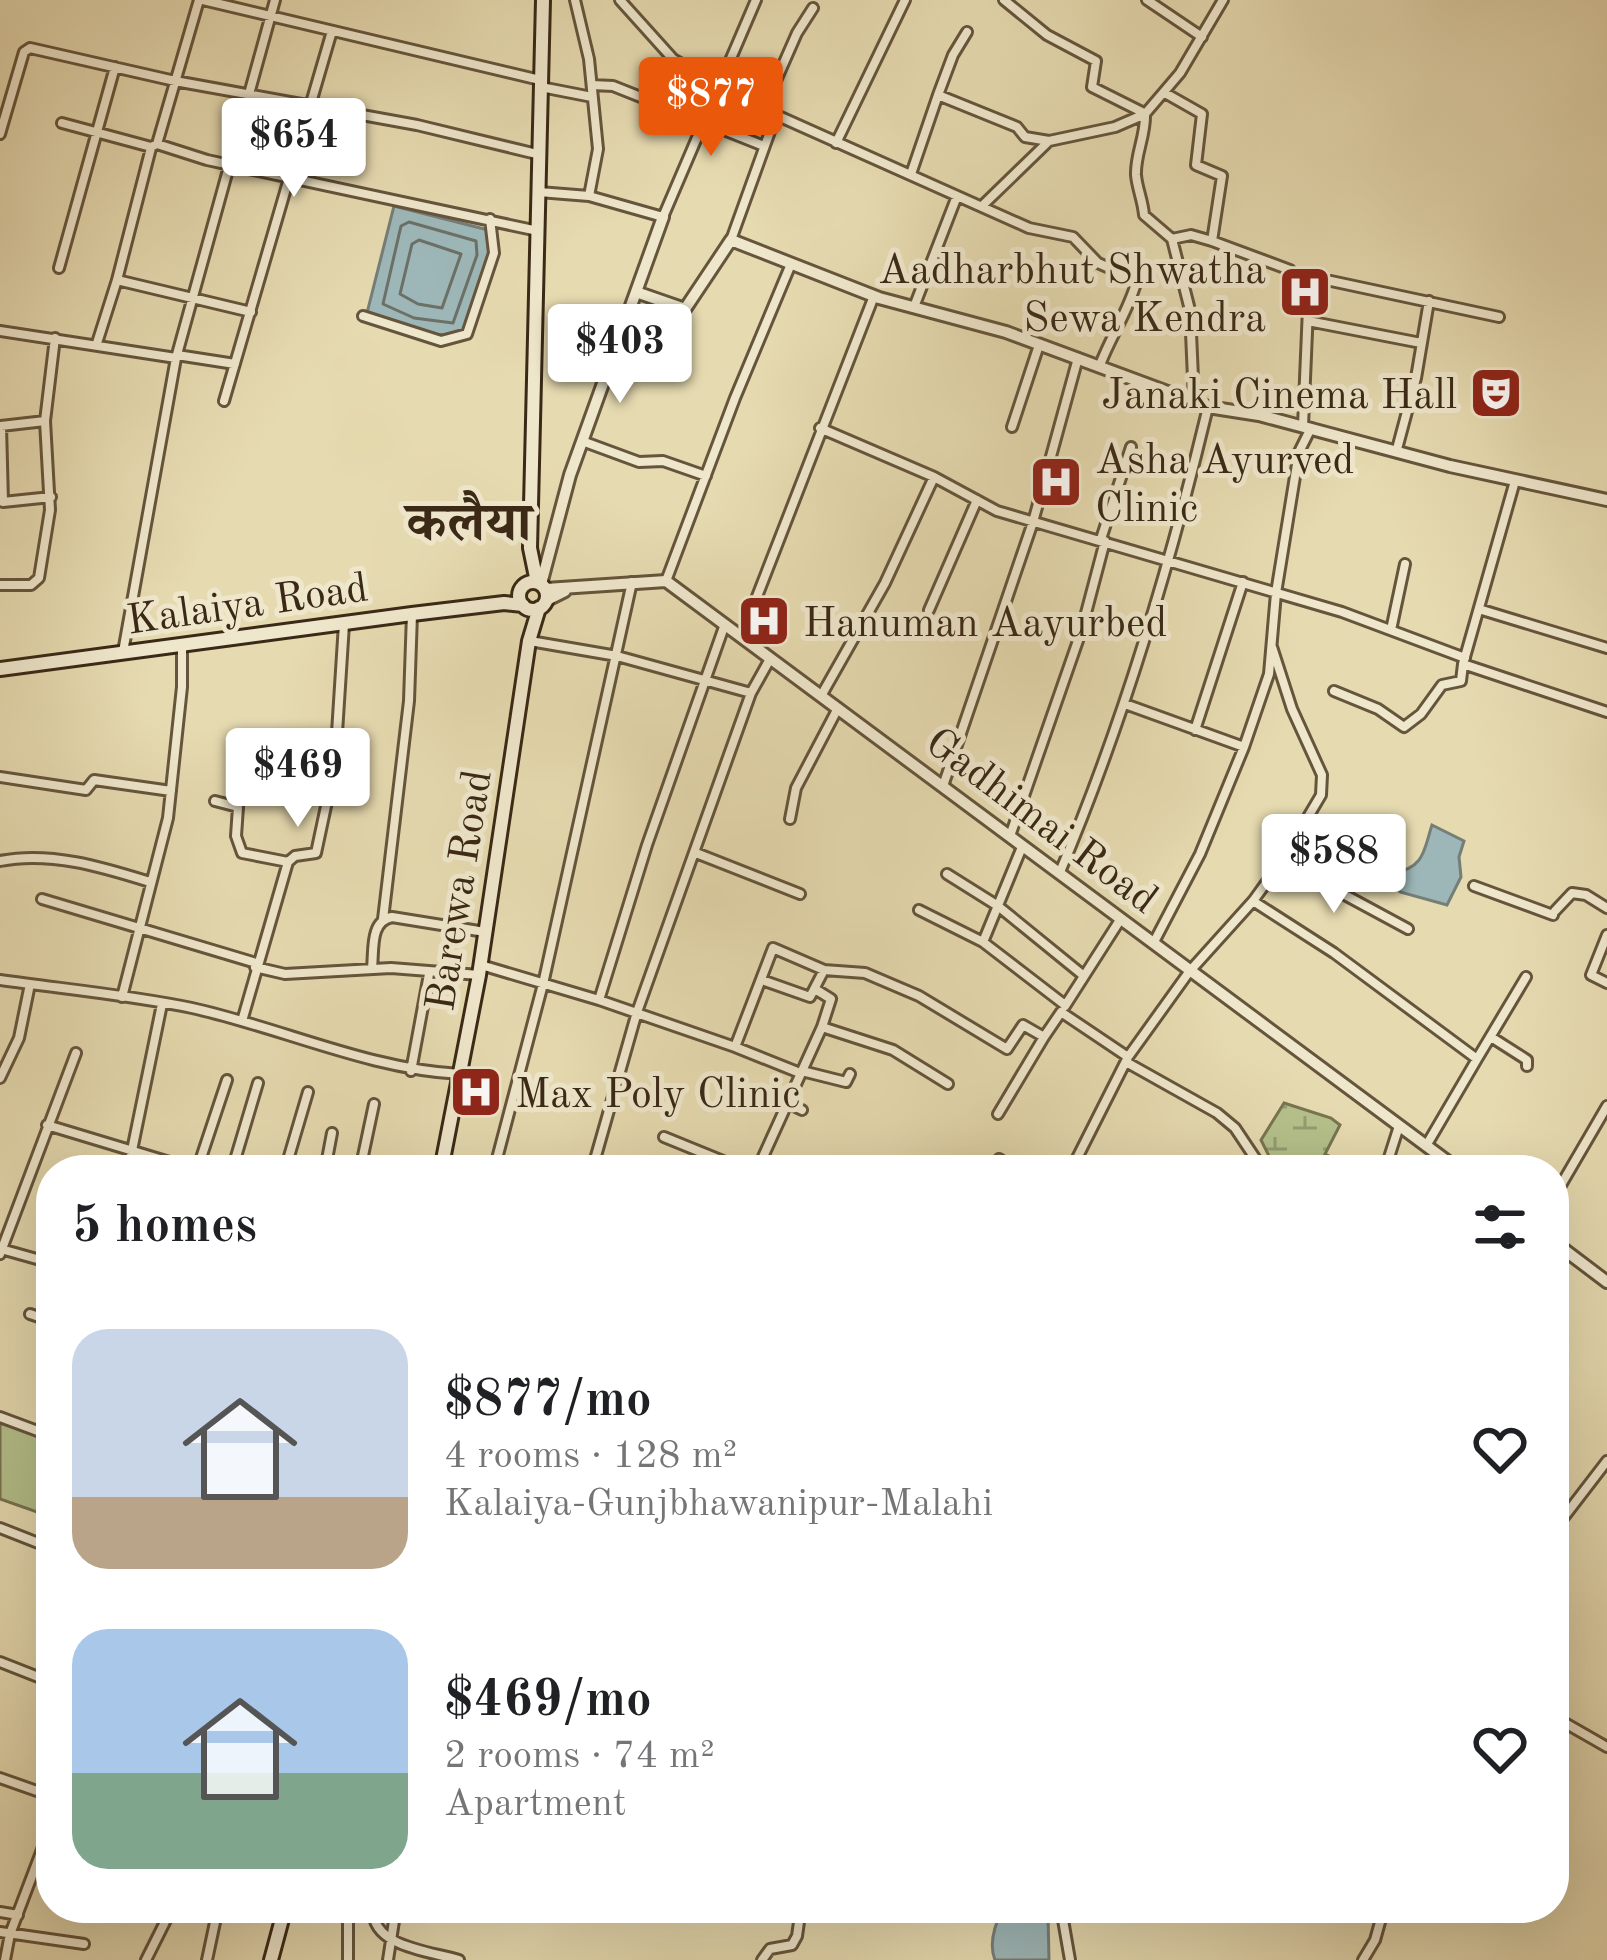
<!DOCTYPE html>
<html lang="en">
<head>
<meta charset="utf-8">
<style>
  :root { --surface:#fff; --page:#f6f6f6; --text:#202124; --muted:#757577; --accent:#ea580c }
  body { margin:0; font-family:"Old Standard TT","Noto Serif Devanagari",serif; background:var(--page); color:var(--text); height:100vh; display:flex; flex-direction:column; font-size:45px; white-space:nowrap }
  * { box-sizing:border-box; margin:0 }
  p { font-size:39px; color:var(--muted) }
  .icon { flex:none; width:66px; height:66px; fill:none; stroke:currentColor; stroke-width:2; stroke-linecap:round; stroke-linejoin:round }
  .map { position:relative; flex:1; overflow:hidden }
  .side { position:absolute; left:36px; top:1155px; width:1533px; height:768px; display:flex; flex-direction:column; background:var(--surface); border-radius:48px; box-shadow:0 12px 48px #0002 }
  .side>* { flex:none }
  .price { position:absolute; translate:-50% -102px; padding:0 27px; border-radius:12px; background:#fff; color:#222; font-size:39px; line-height:78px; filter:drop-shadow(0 3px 6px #0008) }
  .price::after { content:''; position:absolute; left:50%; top:72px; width:36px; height:27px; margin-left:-18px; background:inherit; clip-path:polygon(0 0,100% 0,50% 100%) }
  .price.on { background:var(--accent); color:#fff }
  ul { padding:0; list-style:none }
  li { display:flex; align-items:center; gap:36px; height:300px; padding:0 36px }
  li span { display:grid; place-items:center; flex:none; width:336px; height:240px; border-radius:36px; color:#555 }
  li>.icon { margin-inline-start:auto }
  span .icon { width:144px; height:144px; fill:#fffc; stroke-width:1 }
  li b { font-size:51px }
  h2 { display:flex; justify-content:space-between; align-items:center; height:144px; padding:0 36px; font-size:51px }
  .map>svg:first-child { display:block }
  .green { fill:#b4c08b; stroke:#777450; stroke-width:3 }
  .wetland { fill:url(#wetland-marsh); stroke:#777450; stroke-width:3 }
  .water { fill:#9db7b8; stroke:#757e77; stroke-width:3 }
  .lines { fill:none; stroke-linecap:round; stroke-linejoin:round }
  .shore { stroke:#6c7067; stroke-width:3 }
  .minor-casing { stroke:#65553c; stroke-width:14 }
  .tertiary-casing { stroke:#65553c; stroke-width:16 }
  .secondary-casing { stroke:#3a2916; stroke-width:18 }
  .minor { stroke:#efe7cc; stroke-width:8 }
  .tertiary { stroke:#efe7cc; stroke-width:10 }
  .secondary { stroke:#efe7cc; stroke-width:12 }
  .labels { text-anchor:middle; stroke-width:10; stroke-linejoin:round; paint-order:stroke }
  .poi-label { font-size:42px; fill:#3a2916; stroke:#efe7cc; text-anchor:start }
  .street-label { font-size:42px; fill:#3a2916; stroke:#efe7cc }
  .district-label { font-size:54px; font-weight:bold; fill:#3a2916; stroke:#efe7cc }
</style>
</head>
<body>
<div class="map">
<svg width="1607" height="1960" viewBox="0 0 1607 1960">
  <defs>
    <pattern id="wetland-marsh" width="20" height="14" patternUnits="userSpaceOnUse" patternTransform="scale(3)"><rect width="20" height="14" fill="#b4c08b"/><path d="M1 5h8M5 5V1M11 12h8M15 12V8" fill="none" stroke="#939c71"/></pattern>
  </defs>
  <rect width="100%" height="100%" fill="#e6dab0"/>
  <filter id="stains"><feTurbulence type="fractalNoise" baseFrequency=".00167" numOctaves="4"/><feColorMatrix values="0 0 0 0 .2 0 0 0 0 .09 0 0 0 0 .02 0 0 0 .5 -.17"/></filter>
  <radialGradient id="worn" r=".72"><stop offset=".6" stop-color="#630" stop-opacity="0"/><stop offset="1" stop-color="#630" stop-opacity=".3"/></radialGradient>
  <!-- green -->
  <path class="green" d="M0 1423 51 1440V1517L0 1499Z"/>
  <!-- wetland -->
  <path class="wetland" d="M1284 1103 1331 1118 1340 1125 1325 1154 1343 1163 1340 1170H1323L1312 1163 1305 1170H1276L1261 1140Z"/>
  <!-- water -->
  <path class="water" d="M394 206 488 230 490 255 464 332C432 342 397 325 367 313Z
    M1432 825 1464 841 1459 857 1461 877 1447 905 1400 892 1388 880 1393 873C1425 868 1424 849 1432 825Z
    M1003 1908H1038L1048 1914 1049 1960H995C988 1943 995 1924 1003 1908Z"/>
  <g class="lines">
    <!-- shore -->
    <path class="shore" d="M409 222 476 241 477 255 453 323 414 318 383 304 401 226Z
      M419 240 461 254 442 308 418 304 400 294 412 244Z"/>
    <!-- minor casing -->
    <g class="minor-casing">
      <path id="minor" d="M203 0 540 80
        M620 0 673 59 718 84 743 89 776 115 1029 228 1073 237 1098 263 1137 280C1129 310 1111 336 1100 365
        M1004 0 1047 35 1096 61 1092 87 1144 113
        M1147 0 1202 37
        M592 85 613 86 764 146
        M541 87 592 97
        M1165 93 1202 114 1196 165 1222 176 1212 241
        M938 95 953 55 967 32
        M764 108 797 33 813 8
        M1145 114C1146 135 1135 155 1136 175 1137 188 1143 201 1144 215L1172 239 1190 310 1194 401
        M62 123 151 147 157 144 207 160 538 231
        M0 134 24 52 30 48 175 81 417 125 541 155
        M836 143 905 0
        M157 144 199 0
        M911 174 938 95 1017 127 1025 137 1049 141
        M539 192 589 196 598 149 589 59 575 0
        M589 196 663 217 756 0
        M982 206 1049 141 1115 127 1145 114 1180 73 1223 0
        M1172 239 1191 235 1212 241 1290 270 1303 290 1308 308 1303 426
        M731 240 776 115
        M59 268 115 67
        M117 280 151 148
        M1331 281 1499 317
        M914 307 957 196
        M363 316 441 341 467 334 494 253 490 219
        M1308 321 1421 343
        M0 331 176 358
        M97 343 117 280 251 312
        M177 355 235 364
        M224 401 332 31
        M45 421 1 426 3 502 51 497
        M1012 427 1039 345
        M820 428 934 477 997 511 1342 612 1465 658
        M582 441 639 462 663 461 706 476
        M1397 449 1416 378 1429 301
        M1515 481 1463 664 1607 712
        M1101 539 1131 447
        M666 581 735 398 791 264
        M0 585H31L39 578 50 510 45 421 55 338
        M929 610 977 500
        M1482 610 1607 648
        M1391 630 1405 564
        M742 635 874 296
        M530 641 617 656 751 693
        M123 652 176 358 275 0
        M1334 691 1378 709 1404 727 1421 714 1442 685 1461 681 1463 664
        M821 696 885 583 934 477
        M1125 704 1244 747
        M1195 730 1243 582
        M249 768 335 764
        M0 777 86 790 94 780 171 791
        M943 786 1033 522 1078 358
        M215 801 238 807 236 836 242 853 288 862
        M790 819 796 788 838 708
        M1010 836 1081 632 1105 541
        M1022 847 983 942 1065 1005
        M696 853 800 894
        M0 861C50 851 102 867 150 882
        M1282 861 1408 929
        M1060 872C1124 721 1170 566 1208 407
        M947 874 998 906 1084 976
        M1474 886 1553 915
        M42 899 256 963
        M1253 901 1334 953 1477 1059 1426 1146
        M919 910 983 942
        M1555 911 1572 893 1586 895 1607 908
        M383 919 409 701 412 614
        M1607 935 1591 975 1607 983
        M1154 942 1200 854 1244 747 1269 674 1276 593 1299 452 1311 428
        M481 965 599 1000 735 1047 773 948 824 970
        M255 967 285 974 391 968 479 975
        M372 968C374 949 370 921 392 917L485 932
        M0 980C64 989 129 995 192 1008 282 1028 368 1069 460 1074
        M762 980 810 997 824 970 865 973 919 996 1007 1049 1023 1025 1044 1037 1061 1012 1128 1057
        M815 989 831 999 822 1027 893 1050 948 1084
        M122 997 168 818 182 687V645
        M599 1000 647 845 725 624
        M1065 1006 1120 920
        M242 1021 288 862 295 856 316 853 335 764 344 624
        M1491 1037 1527 1060V1066
        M735 1047 800 1073
        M1477 1059 1526 977
        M1126 1062 1217 1113 1235 1128 1263 1170
        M411 1071 429 974
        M802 1071 846 1082 850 1074
        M0 1078 19 1038 30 984
        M787 1103 802 1110
        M998 1114 1044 1037
        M47 1125 196 1170
        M664 1137 745 1170
        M236 1160 279 1170
        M78 1168 83 1170
        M128 1170 162 1004
        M197 1170 227 1080
        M232 1170 258 1083
        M285 1170 308 1092
        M325 1170 332 1133
        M360 1170 374 1104
        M494 1170 543 984 632 582
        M592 1170 637 1012 751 693 770 659
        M757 1170 822 1027
        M991 1170 999 1159 1016 1170
        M1071 1170 1128 1057 1189 972 1253 901 1282 861 1321 795 1322 775 1292 709 1272 647
        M1344 1170 1348 1164
        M1385 1170 1399 1126
        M1554 1197 1607 1106
        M1 1249 51 1263
        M0 1254 76 1053
        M30 1314 48 1320
        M0 1417 51 1436
        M45 1434 51 1418
        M0 1528 51 1548
        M1554 1530 1607 1461
        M0 1662 51 1682
        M1554 1711 1565 1723 1607 1747
        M0 1778 51 1796
        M348 1908V1960
        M373 1908C371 1947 429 1951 459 1960
        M1052 1908 1062 1914 1070 1960
        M0 1912 18 1915
        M0 1932 84 1944
        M5 1960 10 1934 51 1826
        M146 1960 172 1908
        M207 1960 218 1908
        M388 1960 396 1908
        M762 1960 770 1949 792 1945 797 1936 801 1908
        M1363 1960 1375 1940 1384 1908"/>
    </g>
    <!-- tertiary casing -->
    <g class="tertiary-casing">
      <path id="tertiary" d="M636 292 685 309 731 240 879 298 1006 332 1208 407 1259 415 1450 466 1607 500
        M541 584 570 475 663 217
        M546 589 666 581 1459 1170
        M547 600 565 591
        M1554 1242 1607 1282"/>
    </g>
    <!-- secondary casing -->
    <g class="secondary-casing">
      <path id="secondary" d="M519 596a14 14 0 1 1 28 0a14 14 0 1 1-28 0Z
        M537 582 530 548 543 0
        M0 669 412 614 504 603 523 605
        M441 1170 479 975 529 641 539 608
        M271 1960 285 1908"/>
    </g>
    <!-- minor -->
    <use href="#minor" class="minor"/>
    <!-- tertiary -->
    <use href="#tertiary" class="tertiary"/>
    <!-- secondary -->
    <use href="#secondary" class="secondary"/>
  </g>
  <!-- icons -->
  <defs>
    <g id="hospital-square" transform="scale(2.7)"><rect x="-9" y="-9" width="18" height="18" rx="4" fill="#8f2418" stroke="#efe7cc"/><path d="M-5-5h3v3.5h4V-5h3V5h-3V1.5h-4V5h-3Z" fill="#fff"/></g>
    <g id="theatre-square" transform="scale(2.7)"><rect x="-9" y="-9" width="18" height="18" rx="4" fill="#8f2418" stroke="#efe7cc"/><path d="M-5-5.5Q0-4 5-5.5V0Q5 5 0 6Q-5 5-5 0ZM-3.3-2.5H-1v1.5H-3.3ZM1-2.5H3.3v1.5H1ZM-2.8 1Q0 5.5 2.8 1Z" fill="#fff"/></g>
  </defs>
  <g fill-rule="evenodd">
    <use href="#hospital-square" x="1305" y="292"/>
    <use href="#theatre-square" x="1496" y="393"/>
    <use href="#hospital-square" x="1056" y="482"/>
    <use href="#hospital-square" x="764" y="621"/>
    <use href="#hospital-square" x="476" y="1092"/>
  </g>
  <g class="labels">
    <!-- poi labels -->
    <g class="poi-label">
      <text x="1266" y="283" text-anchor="end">Aadharbhut Shwatha<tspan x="1266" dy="48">Sewa Kendra</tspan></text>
      <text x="1457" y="408" text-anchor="end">Janaki Cinema Hall</text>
      <text x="1095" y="473">Asha Ayurved<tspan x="1095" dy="48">Clinic</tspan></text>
      <text x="803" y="636">Hanuman Aayurbed</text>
      <text x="515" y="1107">Max Poly Clinic</text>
    </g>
    <!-- street labels -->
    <g class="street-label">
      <text transform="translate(247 602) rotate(-8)" y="15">Kalaiya Road</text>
      <text transform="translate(1043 819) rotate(37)" y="15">Gadhimai Road</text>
      <text transform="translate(457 890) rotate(-81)" y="15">Barewa Road</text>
    </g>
    <!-- district labels -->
    <g class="district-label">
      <text x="469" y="540">कलैया</text>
    </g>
  </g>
  <rect width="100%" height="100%" filter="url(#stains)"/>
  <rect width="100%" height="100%" fill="url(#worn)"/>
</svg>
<b class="price on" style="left:711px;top:159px">$877</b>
<b class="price" style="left:294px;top:200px">$654</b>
<b class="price" style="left:620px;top:406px">$403</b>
<b class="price" style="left:298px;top:830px">$469</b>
<b class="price" style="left:1334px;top:916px">$588</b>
<section class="side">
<h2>5 homes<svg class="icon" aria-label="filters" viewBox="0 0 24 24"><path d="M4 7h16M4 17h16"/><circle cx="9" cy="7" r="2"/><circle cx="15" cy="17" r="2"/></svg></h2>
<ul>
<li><span style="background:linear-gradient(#c9d6e8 70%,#b9a48a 0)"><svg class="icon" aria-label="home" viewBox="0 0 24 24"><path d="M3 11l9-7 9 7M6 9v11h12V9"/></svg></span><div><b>$877/mo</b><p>4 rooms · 128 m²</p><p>Kalaiya-Gunjbhawanipur-Malahi</p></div><svg class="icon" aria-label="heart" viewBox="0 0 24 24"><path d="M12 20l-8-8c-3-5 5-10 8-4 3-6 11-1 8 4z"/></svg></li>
<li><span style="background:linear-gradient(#a9c7e8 60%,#7fa58c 0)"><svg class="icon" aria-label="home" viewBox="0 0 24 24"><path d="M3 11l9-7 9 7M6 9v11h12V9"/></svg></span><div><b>$469/mo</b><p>2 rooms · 74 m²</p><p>Apartment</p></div><svg class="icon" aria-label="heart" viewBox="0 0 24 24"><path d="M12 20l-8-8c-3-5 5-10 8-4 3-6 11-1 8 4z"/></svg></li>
</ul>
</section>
</div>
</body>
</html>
